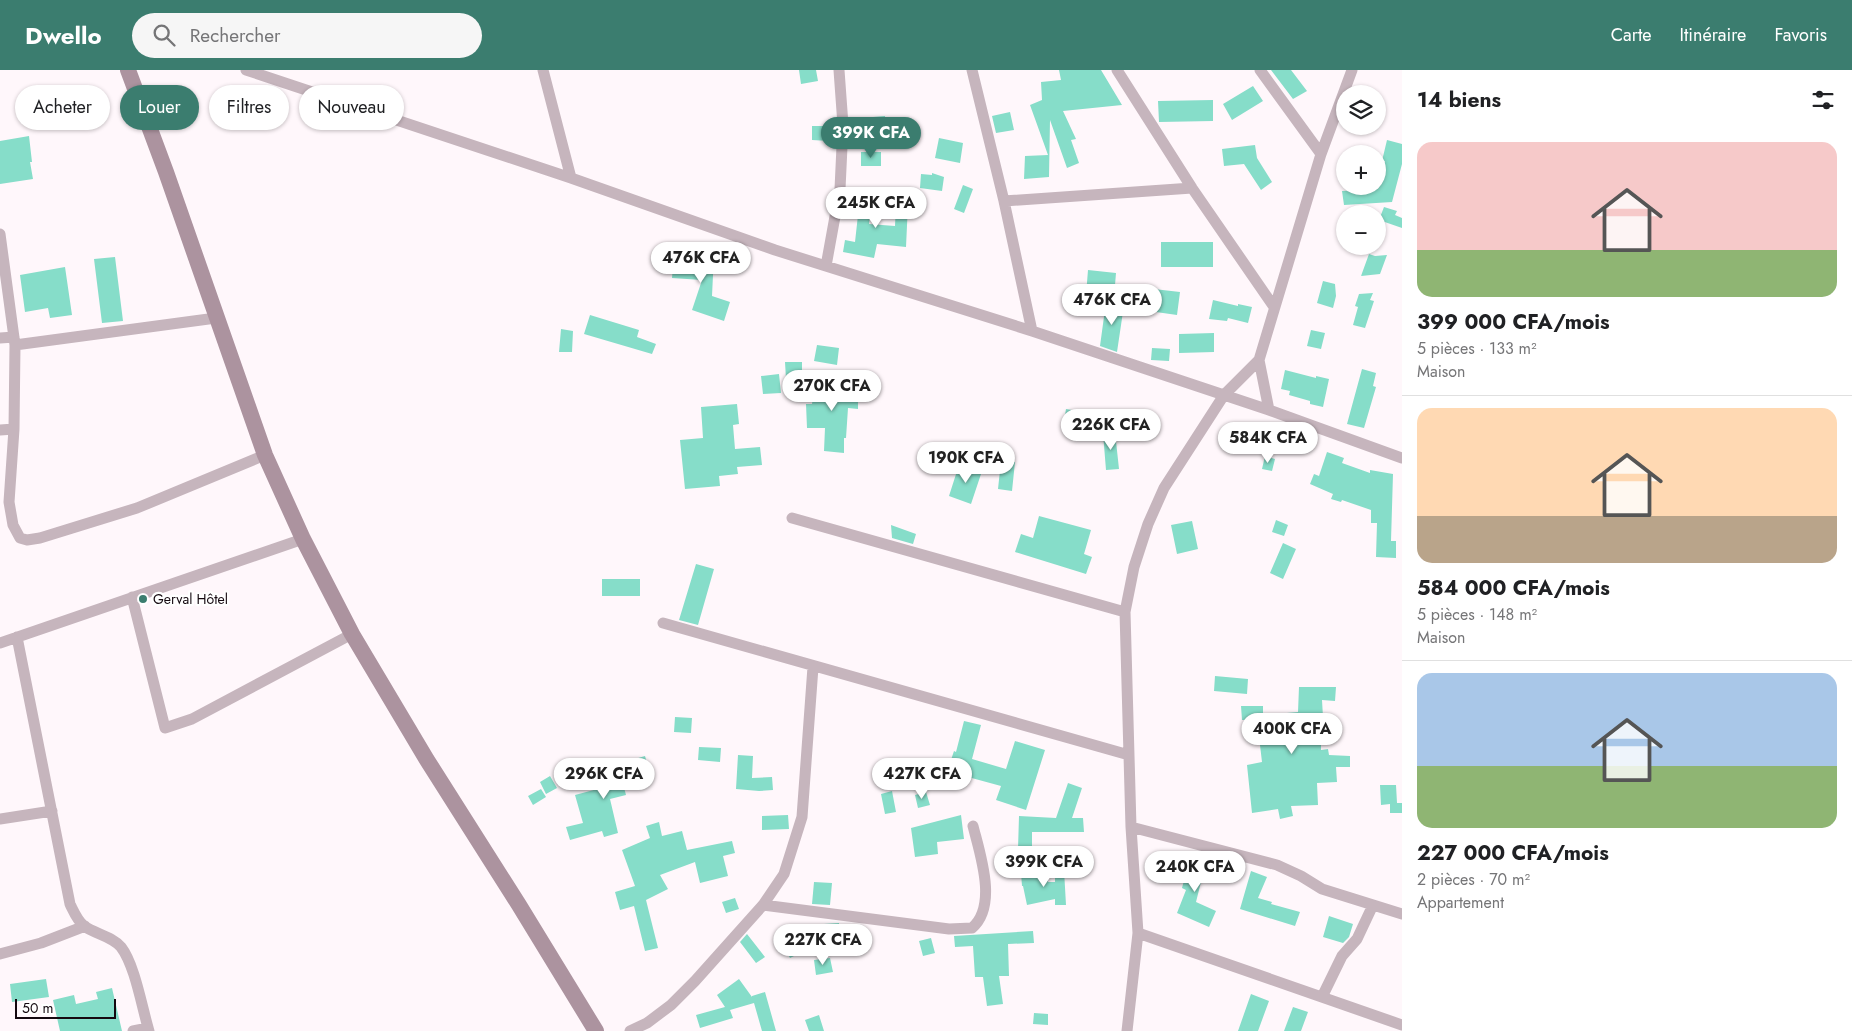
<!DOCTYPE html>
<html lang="fr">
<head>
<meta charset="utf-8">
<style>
  :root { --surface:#fff; --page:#f6f6f6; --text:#202124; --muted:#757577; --line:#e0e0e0; --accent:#3b7d6f }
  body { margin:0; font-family:Jost,sans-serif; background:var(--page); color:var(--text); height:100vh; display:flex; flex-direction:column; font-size:19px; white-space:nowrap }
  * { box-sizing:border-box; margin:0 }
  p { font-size:16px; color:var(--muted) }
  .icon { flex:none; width:28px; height:28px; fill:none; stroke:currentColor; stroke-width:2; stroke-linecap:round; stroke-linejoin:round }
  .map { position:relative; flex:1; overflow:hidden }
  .details { display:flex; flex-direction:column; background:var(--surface); width:450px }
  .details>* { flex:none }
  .guide { position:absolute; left:15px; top:15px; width:475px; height:45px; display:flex; gap:10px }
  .controls { position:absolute; left:1336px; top:15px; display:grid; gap:10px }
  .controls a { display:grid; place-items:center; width:50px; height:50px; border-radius:50%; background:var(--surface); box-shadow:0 1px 4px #0004; font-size:25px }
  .scale { position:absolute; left:15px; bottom:12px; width:101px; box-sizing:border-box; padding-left:5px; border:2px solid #14080f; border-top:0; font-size:14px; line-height:18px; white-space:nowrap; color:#14080f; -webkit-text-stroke:4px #fff; paint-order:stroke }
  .price { position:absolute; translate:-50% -42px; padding:0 11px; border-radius:18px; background:#fff; color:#222; font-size:16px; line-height:32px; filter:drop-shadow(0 1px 2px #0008) }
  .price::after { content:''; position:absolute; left:50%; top:30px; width:15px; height:11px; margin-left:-8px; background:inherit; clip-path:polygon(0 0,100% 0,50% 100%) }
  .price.on { background:var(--accent); color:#fff }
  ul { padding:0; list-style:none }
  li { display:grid; align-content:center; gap:10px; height:265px; padding:0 15px }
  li+li { border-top:1px solid var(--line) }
  li span { display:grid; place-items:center; height:155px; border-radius:15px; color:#555 }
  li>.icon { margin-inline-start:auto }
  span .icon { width:90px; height:90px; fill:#fffc; stroke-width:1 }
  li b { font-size:21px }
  h2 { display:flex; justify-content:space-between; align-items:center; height:60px; padding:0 15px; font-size:21px }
  .chip { padding:0 18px; border-radius:22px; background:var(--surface); box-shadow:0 1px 4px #0004; font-size:18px; line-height:45px }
  .chip.on { background:var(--accent); color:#fff }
  header { display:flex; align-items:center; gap:30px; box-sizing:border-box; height:70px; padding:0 25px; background:var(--accent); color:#fff }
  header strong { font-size:24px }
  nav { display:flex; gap:28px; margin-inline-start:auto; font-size:18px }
  .search { width:350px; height:45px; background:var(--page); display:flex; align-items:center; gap:12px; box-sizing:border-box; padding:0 18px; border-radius:28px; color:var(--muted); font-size:19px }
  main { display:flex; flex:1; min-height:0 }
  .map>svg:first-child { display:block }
  .building { fill:#86ddc9 }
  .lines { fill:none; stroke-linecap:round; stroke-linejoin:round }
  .street { stroke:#c6b5bd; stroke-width:11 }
  .secondary { stroke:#ac939f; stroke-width:16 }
  .poi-dot { fill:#3b7d6f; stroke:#fff; stroke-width:2 }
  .labels { text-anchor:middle; stroke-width:4.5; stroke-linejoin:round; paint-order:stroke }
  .poi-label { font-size:14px; fill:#14080f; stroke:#fff; text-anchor:start }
</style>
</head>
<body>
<header>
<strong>Dwello</strong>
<div class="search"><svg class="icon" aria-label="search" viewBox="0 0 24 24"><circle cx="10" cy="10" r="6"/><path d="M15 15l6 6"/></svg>Rechercher</div>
<nav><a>Carte</a><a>Itinéraire</a><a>Favoris</a></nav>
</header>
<main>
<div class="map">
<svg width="1402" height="961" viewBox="0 0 1402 961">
  <rect width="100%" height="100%" fill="#fff7fb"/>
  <!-- building -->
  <path class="building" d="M799 0H816L818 11 801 14Z
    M1059 0H1101L1122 35 1063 41 1076 69 1071 70 1079 93 1067 98 1050 50 1049 107 1024 109 1025 86 1048 85 1030 35 1042 30 1041 12 1061 10Z
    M1271 0H1291L1307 21 1293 29Z
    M1253 16 1263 31 1232 50 1223 34Z
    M1213 30V51L1159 52 1158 31Z
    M1010 42 1014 60 996 63 992 46Z
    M885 46 887 76H875L873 47Z
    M812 56H830L829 71 812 70Z
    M29 66 32 92H30L33 109 0 114V71Z
    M939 68 963 73 960 93 935 88Z
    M1387 70 1402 74V94L1392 132 1344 135 1342 121 1378 119 1385 91H1382Z
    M1255 75 1257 88 1272 112 1261 120 1244 94 1224 96 1222 79Z
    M861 82H881V96H861Z
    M932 103 944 107 942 121 920 118 921 104 932 105Z
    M963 115 973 119 964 143 954 139Z
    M853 125 872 127 869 154 895 156 896 134H908L906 177 877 174 874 188 843 182 845 170 855 172 858 145 851 144Z
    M1384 137 1397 141 1395 145 1402 148V158L1379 150Z
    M1161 172H1213V197H1161Z
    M711 183 714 184 712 226 730 232 724 251 692 240 702 210 672 208 674 185 709 188Z
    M1369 184 1375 186 1387 185 1380 204 1361 206Z
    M115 187 123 251 102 253 94 189Z
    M65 197 72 245 50 248 48 238 25 242 20 205Z
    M1088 200 1116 203 1114 227 1086 225Z
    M1323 211 1335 214 1336 226 1333 238 1317 233Z
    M1145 218 1180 222 1177 245 1142 240Z
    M1373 223 1370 230 1374 231 1365 258 1353 255 1358 237 1355 236 1359 224Z
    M1213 230 1238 236V234L1252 237 1248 253 1228 248 1227 251 1209 249Z
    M1106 232 1124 235 1117 282 1100 276Z
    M590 245 639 260 637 267 656 274 652 284 584 264Z
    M561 259 573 261 572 282H559Z
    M1311 260 1325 263 1321 279 1307 276Z
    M1214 263V282L1179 283V264Z
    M817 275 839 278 837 295 814 291Z
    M1152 278 1170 279 1169 291 1151 290Z
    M785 292H802V309H786Z
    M1362 299 1376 303 1373 316 1376 317 1364 358 1347 354Z
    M1285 300 1316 308V306L1329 309 1323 337 1310 334V331L1289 325 1290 321 1281 319Z
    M779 304 781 323 763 324 761 306Z
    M833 310 852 311V318H858V339L848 338 846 368H844V383L824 381 825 358H807L806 334H812L815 313 832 316Z
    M737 334 739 354 733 355 735 379 760 377 762 395 737 397 738 404 719 406 720 416 685 419 680 370 703 368 701 337Z
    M1066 339 1101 345 1099 357 1064 351Z
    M1115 362 1119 399 1106 400 1103 363Z
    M1327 382 1344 388 1342 393 1370 403V400L1393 404 1391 471H1396V488L1376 487 1377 453H1371V440L1342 430 1341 432 1331 429 1333 424 1310 414 1314 404 1319 406Z
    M1265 386 1275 389 1272 401 1262 399Z
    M1001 391 1015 392 1012 421 998 419Z
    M969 393 983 398 971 434 949 426 957 401 965 403Z
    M1039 446 1091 460 1084 484 1092 487 1086 504 1015 482 1021 464 1033 468Z
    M1276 450 1288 455 1284 466 1272 462Z
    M1192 451 1198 479 1177 484 1171 455Z
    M891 455 916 464 913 474 892 468Z
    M1283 473 1296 479 1283 509 1270 503Z
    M696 494 714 499 698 555 679 550Z
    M602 509H640V526H602Z
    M1215 606 1248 609 1247 624 1214 621Z
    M1299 617H1336L1335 631 1322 630 1323 647H1321V680L1328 679 1329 685 1350 686V697H1336L1337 712 1317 713 1318 735 1291 736 1293 746 1280 749 1278 739 1252 743 1247 695 1262 692 1260 675 1266 674 1263 650H1242L1241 636H1263V645L1298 642Z
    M675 647 692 648 691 663 674 662Z
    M964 651 981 655 972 689 1006 699 1015 671 1045 680 1026 740 996 730 1001 716 968 707 969 703 949 696 954 681 956 682Z
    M699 677 721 678 720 692 698 690Z
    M738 685 753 686 752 708 772 707 773 720 759 721 736 719Z
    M645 686 649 700 630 705 622 710 626 725 610 729 618 763 604 767 602 761 570 770 566 757 583 753 575 725 605 717 601 699Z
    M550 706 557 718 546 724 540 712Z
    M1068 713 1082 718 1072 748H1083L1084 762H1032V781L1018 779 1019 746 1056 748Z
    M1380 715H1396L1397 733H1402V743H1390V734L1381 735Z
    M541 719 546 727 533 735 528 726Z
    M892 721 896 742 885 744 881 724Z
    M926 722 930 735 918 738 915 725Z
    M788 745 789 759 762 760V746Z
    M961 745 964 769 937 772 938 784 915 787 911 758Z
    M659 752 662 766 682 761 687 780 732 771 735 783 723 786 728 806 700 813 695 792 660 805 668 819 646 830 658 878 645 881 634 836 620 840 615 822 635 816 622 780 650 768 646 756Z
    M1191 784 1207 788 1196 832 1216 841 1209 857 1177 843 1186 820 1182 818Z
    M1055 800H1064L1066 835H1055V829L1027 835 1023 816H1022L1021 803 1047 802 1048 812H1055Z
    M1251 801 1267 807 1258 828 1272 832 1271 834 1300 842 1295 856 1240 839Z
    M814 812 832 813 830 835 812 834Z
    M735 828 739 839 726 843 722 832Z
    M1329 846 1353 854 1349 867 1343 873 1323 867Z
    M839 853 840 880 826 881 824 854Z
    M1033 861 1034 873 1008 874 1009 906H999L1003 934 987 936 983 907H975L973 876 955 877 954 866Z
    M747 864 765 887 756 893 740 872Z
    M797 867 804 881 790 888 783 875Z
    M931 868 935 883 923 886 919 871Z
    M830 888 833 902 816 905 814 890Z
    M46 909 49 927 12 932 10 914Z
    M739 909 752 927V926L765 922 776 961H762L754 933 730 940 733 948 700 958 696 945 725 937 717 925Z
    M112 918 122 961H60L53 930 74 925 76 934 98 929 96 922Z
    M1251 924 1269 931 1258 961H1238Z
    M1293 937 1308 942 1301 961H1284Z
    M1034 943 1048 944V955L1033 954Z
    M819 945 824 961H809L805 950Z"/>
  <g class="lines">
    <!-- street -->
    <path class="street" d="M246 0 571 108
      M543 0 571 108 775 180 1032 261 1269 340 1402 388
      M972 0 1004 131 1032 261
      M1117 0 1192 118 1274 237
      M1260 0 1321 84
      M1004 131 1192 118
      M0 164 15 275 14 359 9 432 13 455 20 468 27 470 40 468 137 438 265 385
      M826 196 840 119 843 55 839 0
      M0 268 14 267
      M15 275 216 248
      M1259 290 1269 340
      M0 360 14 359
      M792 448 1125 542
      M132 527 165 658 192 649 352 564
      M663 553 1129 685
      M17 567 70 834C74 842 77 850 84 856 95 864 112 866 121 877 135 895 142 938 149 961
      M0 573 303 469
      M0 749 52 741
      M1131 757 1277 795 1301 806 1322 819 1402 844
      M763 835 949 859 972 858C998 836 980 784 973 756
      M1138 863 1402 955
      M0 884 41 873 85 856
      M1322 927 1342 886 1357 869 1373 835
      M133 961 148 958
      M630 961 647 953 671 935 695 911 763 835 784 804 802 747 813 597
      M1127 961 1138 863 1131 757 1125 542 1134 497 1148 454 1164 418 1224 325 1259 290 1321 84 1352 0"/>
    <!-- secondary -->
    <path class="secondary" d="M128 0 166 102 265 385 303 469 352 564 427 690 519 835 596 961"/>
  </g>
  <!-- markers -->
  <circle class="poi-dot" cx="143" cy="529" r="5"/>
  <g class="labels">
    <!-- poi labels -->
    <g class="poi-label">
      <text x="153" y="534">Gerval Hôtel</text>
    </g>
  </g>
</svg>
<div class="controls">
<a><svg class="icon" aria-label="layers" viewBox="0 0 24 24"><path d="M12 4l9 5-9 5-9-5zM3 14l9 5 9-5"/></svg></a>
<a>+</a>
<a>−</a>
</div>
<div class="scale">50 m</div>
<b class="price on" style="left:871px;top:89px">399K CFA</b>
<b class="price" style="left:876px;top:159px">245K CFA</b>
<b class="price" style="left:701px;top:214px">476K CFA</b>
<b class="price" style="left:1112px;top:256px">476K CFA</b>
<b class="price" style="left:832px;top:342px">270K CFA</b>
<b class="price" style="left:1111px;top:381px">226K CFA</b>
<b class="price" style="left:1268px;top:394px">584K CFA</b>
<b class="price" style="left:966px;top:414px">190K CFA</b>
<b class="price" style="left:1292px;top:685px">400K CFA</b>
<b class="price" style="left:604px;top:730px">296K CFA</b>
<b class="price" style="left:922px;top:730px">427K CFA</b>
<b class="price" style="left:1044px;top:818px">399K CFA</b>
<b class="price" style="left:1195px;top:823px">240K CFA</b>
<b class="price" style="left:823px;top:896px">227K CFA</b>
<div class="guide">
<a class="chip">Acheter</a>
<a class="chip on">Louer</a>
<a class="chip">Filtres</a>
<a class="chip">Nouveau</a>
</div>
</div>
<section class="details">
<h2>14 biens<svg class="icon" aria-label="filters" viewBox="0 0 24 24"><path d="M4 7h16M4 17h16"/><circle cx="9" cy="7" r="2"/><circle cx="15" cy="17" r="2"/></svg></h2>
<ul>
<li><span style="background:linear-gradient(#f6c9c9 70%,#8fb573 0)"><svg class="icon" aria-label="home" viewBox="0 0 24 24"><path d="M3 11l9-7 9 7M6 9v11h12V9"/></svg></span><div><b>399 000 CFA/mois</b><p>5 pièces · 133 m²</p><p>Maison</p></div></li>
<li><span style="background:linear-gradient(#ffd9b3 70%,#b9a48a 0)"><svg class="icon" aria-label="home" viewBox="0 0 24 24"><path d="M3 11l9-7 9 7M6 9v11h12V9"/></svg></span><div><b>584 000 CFA/mois</b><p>5 pièces · 148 m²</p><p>Maison</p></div></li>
<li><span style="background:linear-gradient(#a9c7e8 60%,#8fb573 0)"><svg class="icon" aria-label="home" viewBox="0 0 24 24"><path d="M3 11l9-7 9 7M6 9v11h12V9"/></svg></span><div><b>227 000 CFA/mois</b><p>2 pièces · 70 m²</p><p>Appartement</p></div></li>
</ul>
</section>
</main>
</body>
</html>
